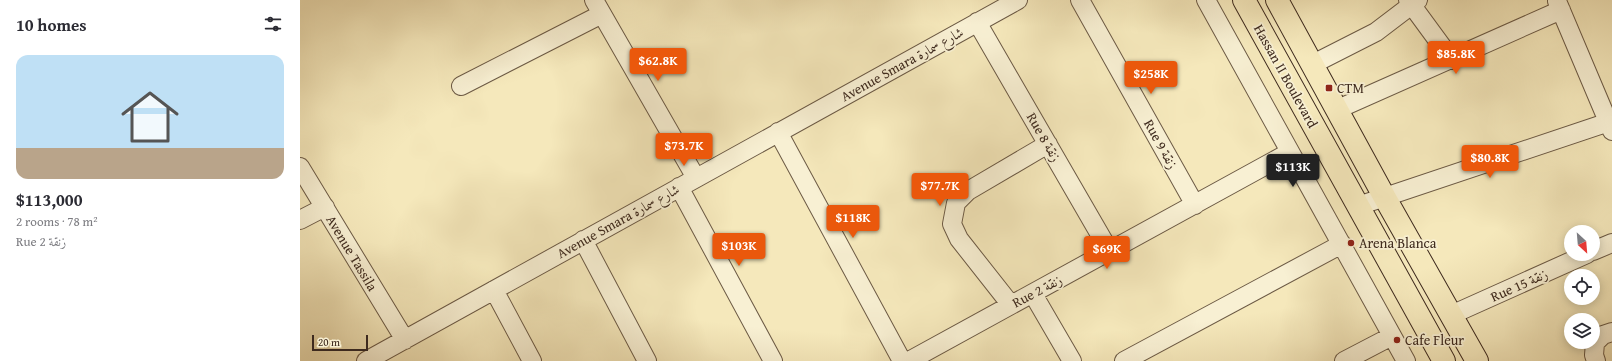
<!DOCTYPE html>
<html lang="en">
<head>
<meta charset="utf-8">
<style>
  :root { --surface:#fff; --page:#f2f2f3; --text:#2b2b33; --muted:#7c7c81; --accent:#ea580c }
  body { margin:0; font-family:"Gentium Book Plus",Amiri,serif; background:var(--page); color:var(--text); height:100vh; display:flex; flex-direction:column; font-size:15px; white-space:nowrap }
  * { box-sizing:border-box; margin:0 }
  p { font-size:13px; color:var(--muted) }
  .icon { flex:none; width:22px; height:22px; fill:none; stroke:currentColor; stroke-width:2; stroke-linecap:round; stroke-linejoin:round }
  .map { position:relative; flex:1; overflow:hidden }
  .details { display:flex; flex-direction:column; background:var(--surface); width:300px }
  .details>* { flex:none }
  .needle { width:26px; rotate:154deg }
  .buttons { position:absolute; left:1264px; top:225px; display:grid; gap:8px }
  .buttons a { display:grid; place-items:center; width:36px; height:36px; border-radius:50%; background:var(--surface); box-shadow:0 2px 10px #0003; font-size:20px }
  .scale { position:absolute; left:12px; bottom:10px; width:56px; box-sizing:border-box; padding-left:4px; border:2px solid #3e2a1e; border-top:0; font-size:11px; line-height:14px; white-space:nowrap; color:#3e2a1e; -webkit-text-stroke:3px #f8f0d3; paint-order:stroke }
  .price { position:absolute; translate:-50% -34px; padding:0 9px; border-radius:4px; background:var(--accent); color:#fff; font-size:13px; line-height:26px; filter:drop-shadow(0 1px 2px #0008) }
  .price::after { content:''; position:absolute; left:50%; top:24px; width:12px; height:9px; margin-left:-6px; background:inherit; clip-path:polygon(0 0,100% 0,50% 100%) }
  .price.active { background:#222; color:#fff }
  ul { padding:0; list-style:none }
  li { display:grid; align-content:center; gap:8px; height:212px; padding:0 16px }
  li span { display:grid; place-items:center; height:124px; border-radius:12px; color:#555 }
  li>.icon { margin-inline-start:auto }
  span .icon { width:72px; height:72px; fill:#fffc; stroke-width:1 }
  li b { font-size:17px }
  h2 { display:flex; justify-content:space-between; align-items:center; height:48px; padding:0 16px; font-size:17px }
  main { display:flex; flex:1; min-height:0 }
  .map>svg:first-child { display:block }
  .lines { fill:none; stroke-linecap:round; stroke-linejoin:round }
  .minor-casing { stroke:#6c5a45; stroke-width:20 }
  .primary-casing { stroke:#3e2a1e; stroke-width:24 }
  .minor { stroke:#f8f0d3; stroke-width:18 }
  .primary { stroke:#f5e8bb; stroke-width:22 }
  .poi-dot { fill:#8f2418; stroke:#f8f0d3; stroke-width:1.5 }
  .labels { text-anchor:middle; stroke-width:3.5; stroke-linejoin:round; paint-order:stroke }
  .street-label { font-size:14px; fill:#3e2a1e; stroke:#f8f0d3 }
  .poi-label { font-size:14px; fill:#3e2a1e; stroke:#f8f0d3; text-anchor:start }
</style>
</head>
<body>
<main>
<section class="details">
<h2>10 homes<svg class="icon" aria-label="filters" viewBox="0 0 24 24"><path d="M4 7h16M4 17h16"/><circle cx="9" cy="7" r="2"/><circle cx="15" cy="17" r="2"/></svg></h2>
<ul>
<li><span style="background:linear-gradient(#bfe0f5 75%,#b9a48a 0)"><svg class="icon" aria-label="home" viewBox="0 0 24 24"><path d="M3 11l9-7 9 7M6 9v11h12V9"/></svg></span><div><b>$113,000</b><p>2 rooms · 78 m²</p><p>Rue 2 زنقة</p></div></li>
</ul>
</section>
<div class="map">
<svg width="1312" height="361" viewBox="0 0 1312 361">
  <rect width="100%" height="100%" fill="#f5e8bb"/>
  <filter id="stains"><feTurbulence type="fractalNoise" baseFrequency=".005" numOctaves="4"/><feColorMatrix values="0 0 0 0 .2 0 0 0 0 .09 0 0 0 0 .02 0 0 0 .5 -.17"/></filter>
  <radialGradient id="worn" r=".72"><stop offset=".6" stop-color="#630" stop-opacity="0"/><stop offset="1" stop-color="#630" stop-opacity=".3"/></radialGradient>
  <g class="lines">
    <!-- minor casing -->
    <g class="minor-casing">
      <path id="minor" d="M294 0 396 178
        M780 0 895 205
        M906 0 1106 361
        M1108 0 1152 60
        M1257 1 1312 131
        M677 22 810 252
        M1013 64 1076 32 1118 0
        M161 86 302 14
        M1038 109 1261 10
        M478 132 602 361
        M0 167 105 340
        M379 187 473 361
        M1058 206 1312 121
        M0 220 25 207
        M283 240 347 361
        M1293 251 1312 243
        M194 290 232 361
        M733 294 772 361
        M711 305 659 239 652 224 656 203 668 191 748 144
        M1151 315 1287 254
        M66 361 718 0
        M609 361 990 152
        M824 361 1042 244
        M1044 361 1092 336
        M1296 361 1294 355 1295 343 1303 335 1312 332"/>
    </g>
    <!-- primary casing -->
    <g class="primary-casing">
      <path id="primary" d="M944 0 1144 361
        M977 0 1085 198 1177 361"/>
    </g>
    <!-- minor -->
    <use href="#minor" class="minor"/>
    <!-- primary -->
    <use href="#primary" class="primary"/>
  </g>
  <!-- markers -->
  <g class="poi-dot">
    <rect x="1025" y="84" width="8" height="8" rx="2"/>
    <circle cx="1051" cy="243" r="4"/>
    <circle cx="1097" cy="340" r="4"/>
  </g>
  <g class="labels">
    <!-- street labels -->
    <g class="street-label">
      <text transform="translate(602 64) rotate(-29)" y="5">Avenue Smara شارع سمارة</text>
      <text transform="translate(986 76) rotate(61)" y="5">Hassan II Boulevard</text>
      <text transform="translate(744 137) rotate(60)" y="5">Rue 8 زنقة</text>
      <text transform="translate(861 144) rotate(61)" y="5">Rue 9 زنقة</text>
      <text transform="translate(318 221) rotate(-29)" y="5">Avenue Smara شارع سمارة</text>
      <text transform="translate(52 253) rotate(59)" y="5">Avenue Tassila</text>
      <text transform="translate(1219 285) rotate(-24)" y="5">Rue 15 زنقة</text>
      <text transform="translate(737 291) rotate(-28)" y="5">Rue 2 زنقة</text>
    </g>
    <!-- poi labels -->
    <g class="poi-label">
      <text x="1037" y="93">CTM</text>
      <text x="1059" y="248">Arena Blanca</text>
      <text x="1105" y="345">Cafe Fleur</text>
    </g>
  </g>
  <rect width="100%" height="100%" filter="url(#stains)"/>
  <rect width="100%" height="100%" fill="url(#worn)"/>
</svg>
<div class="buttons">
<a><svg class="needle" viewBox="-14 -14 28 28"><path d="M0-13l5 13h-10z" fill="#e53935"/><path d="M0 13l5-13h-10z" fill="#7c7c81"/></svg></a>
<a><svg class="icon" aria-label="locate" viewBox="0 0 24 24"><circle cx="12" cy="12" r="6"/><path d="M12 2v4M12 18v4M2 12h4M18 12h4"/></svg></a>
<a><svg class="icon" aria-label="layers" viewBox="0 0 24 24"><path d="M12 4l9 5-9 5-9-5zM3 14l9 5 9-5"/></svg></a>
</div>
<div class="scale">20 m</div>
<b class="price" style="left:1156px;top:75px">$85.8K</b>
<b class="price" style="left:358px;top:82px">$62.8K</b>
<b class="price" style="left:851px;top:95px">$258K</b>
<b class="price" style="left:384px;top:167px">$73.7K</b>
<b class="price" style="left:1190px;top:179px">$80.8K</b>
<b class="price active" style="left:993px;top:188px">$113K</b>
<b class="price" style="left:640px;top:207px">$77.7K</b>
<b class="price" style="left:553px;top:239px">$118K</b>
<b class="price" style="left:439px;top:267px">$103K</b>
<b class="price" style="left:807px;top:270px">$69K</b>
</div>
</main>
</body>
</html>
